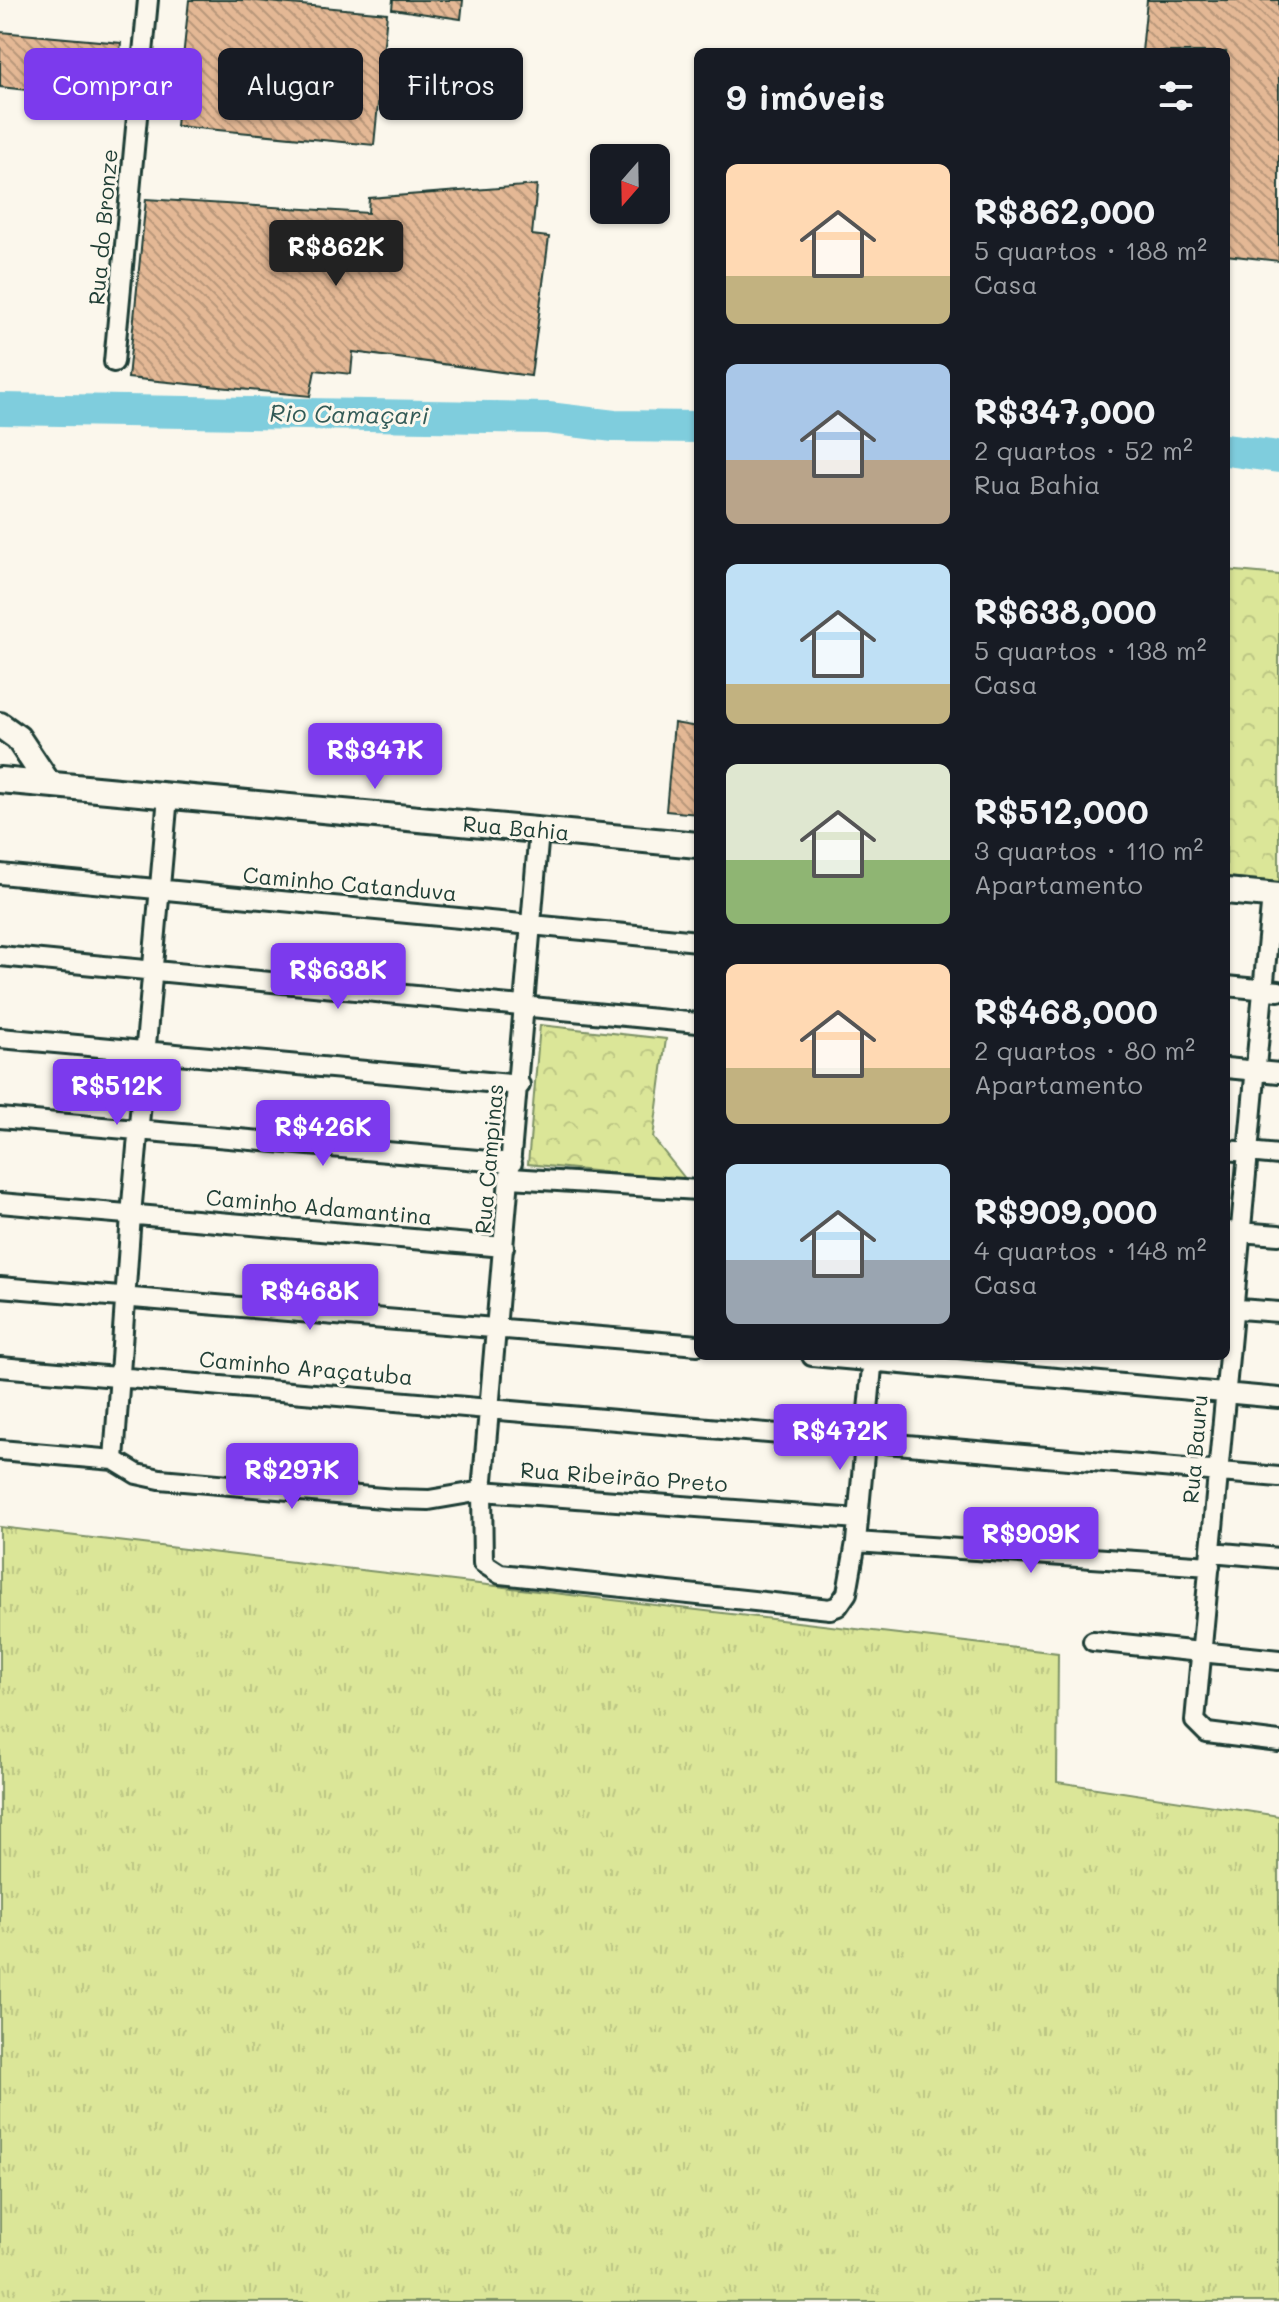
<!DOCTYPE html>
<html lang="pt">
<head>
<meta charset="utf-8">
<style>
  :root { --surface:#171b24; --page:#242831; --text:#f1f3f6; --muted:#9ea1a6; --accent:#7c3aed }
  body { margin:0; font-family:Mali,sans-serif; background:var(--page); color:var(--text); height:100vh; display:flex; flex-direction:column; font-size:30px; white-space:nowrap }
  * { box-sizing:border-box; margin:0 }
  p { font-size:26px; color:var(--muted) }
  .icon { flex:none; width:44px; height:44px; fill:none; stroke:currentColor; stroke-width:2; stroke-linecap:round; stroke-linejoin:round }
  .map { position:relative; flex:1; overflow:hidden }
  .sheet { position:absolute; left:694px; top:48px; width:536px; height:1312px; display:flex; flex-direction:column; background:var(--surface); border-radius:12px; box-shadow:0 2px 6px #0004 }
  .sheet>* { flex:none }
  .hud { position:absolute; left:24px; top:48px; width:550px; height:72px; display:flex; gap:16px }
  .needle { width:52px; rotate:200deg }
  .tools { position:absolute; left:590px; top:144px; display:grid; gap:16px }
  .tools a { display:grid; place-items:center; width:80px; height:80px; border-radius:12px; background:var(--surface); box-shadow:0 2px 6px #0004; font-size:40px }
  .price { position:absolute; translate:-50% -68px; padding:0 18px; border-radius:8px; background:var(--accent); color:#fff; font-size:26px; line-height:52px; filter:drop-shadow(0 2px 4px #0008) }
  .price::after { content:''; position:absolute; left:50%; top:48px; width:24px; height:18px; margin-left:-12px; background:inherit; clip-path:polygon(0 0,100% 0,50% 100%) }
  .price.current { background:#222; color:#fff }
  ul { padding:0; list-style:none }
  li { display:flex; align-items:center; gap:24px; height:200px; padding:0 32px }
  li span { display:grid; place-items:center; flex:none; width:224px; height:160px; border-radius:12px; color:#555 }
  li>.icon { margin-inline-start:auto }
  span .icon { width:96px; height:96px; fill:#fffc; stroke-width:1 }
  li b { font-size:34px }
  h2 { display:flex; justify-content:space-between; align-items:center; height:96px; padding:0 32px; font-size:34px }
  .tag { padding:0 28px; border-radius:12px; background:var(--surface); box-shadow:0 2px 6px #0004; font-size:28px; line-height:72px }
  .tag.current { background:var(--accent); color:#fff }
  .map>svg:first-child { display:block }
  .grass { fill:url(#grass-tufts); stroke:#7d9266; stroke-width:2 }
  .forest { fill:url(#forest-crowns); stroke:#7d9266; stroke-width:2 }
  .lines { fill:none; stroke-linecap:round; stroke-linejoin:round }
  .river { stroke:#7fcddd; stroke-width:32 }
  .building { fill:url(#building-back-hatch); stroke:#1f3d34; stroke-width:2 }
  .minor-casing { stroke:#1f3d34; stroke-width:24 }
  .tertiary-casing { stroke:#1f3d34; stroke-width:30 }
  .minor { stroke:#fbf7ec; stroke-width:18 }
  .tertiary { stroke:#fbf7ec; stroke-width:24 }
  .labels { text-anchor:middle; stroke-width:6; stroke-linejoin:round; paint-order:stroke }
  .street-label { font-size:22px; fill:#1f3d34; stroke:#fbf7ec }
  .water-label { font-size:24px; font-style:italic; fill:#325a56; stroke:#fbf7ec }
</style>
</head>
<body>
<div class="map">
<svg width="1279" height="2302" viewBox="0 0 1279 2302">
  <defs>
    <pattern id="grass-tufts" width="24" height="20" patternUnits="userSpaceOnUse" patternTransform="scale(2)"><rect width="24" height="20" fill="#dbe698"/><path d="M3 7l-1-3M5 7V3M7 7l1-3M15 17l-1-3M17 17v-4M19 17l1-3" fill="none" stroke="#bcc684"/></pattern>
    <pattern id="forest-crowns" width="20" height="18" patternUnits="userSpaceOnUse" patternTransform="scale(2)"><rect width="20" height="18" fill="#dbe698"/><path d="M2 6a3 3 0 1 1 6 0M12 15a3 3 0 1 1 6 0" fill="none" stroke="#bcc684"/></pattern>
    <pattern id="building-back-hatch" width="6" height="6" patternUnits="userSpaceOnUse" patternTransform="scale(2)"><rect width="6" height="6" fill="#e4b895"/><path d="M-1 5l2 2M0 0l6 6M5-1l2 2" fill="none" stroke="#b8977a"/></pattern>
  </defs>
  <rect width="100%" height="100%" fill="#fbf7ec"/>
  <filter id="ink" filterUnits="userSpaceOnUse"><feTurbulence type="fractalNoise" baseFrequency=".0125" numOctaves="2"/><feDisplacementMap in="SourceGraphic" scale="16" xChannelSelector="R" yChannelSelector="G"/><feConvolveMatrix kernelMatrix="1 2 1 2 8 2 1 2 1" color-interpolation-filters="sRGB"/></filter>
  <g filter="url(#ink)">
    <!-- grass -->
    <path class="grass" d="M0 1527 1058 1653 1057 1782 1279 1816V2302H0Z"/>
    <!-- forest -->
    <path class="forest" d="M1226 570 1279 575V882L1226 877Z
      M540 1025 666 1039 653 1138 687 1181 528 1164Z"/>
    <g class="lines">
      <!-- river -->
      <path class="river" d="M0 409 548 418 614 426 698 427
        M1226 450 1279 457"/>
    </g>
    <!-- building -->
    <path class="building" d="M189 0H247L387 13 374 145 176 126Z
      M393 0H463L461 19 392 9Z
      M1147 0H1279V261L1226 255V52H1142Z
      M0 32 121 43 114 99 0 87Z
      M537 185 532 235 549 237 531 376 353 352 351 374 315 370 310 396 128 378 146 199 368 213 369 198Z
      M674 723 698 727V814L666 811Z"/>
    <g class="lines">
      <!-- minor casing -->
      <g class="minor-casing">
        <path id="minor" d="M114 362 148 0
          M539 831 482 1491 483 1563 500 1574 830 1609 838 1606 847 1593 856 1542 873 1356
          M0 874 698 941
          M1272 895 1195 1721 1207 1733 1279 1742
          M0 956 698 1023
          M1226 986 1279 991
          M0 1038 520 1085
          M1226 1068 1279 1073
          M0 1118 512 1163
          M1226 1150 1279 1155
          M511 1178 698 1190
          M0 1203 504 1247
          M1226 1231 1279 1235
          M0 1287 698 1345
          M1226 1308 1279 1312
          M812 1356 1279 1398
          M0 1367 1279 1477
          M0 1450 114 1460 137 1474 160 1479 394 1499 429 1500 482 1491 858 1519
          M114 1460 131 1215 168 796
          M856 1542 1210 1566
          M1211 1552 1279 1558
          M1093 1641 1279 1660"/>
      </g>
      <!-- tertiary casing -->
      <g class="tertiary-casing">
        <path id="tertiary" d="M0 725 18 738 48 783
          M0 780 698 845
          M1226 891 1279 896"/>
      </g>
      <!-- minor -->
      <use href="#minor" class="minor"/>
      <!-- tertiary -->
      <use href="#tertiary" class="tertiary"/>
    </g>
  </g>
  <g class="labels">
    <!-- street labels -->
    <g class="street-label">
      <text transform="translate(103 227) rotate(-85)" y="8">Rua do Bronze</text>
      <text transform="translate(516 828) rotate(5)" y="8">Rua Bahia</text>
      <text transform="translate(350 884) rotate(5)" y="8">Caminho Catanduva</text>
      <text transform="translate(489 1159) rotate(-85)" y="8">Rua Campinas</text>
      <text transform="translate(319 1207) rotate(5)" y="8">Caminho Adamantina</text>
      <text transform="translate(306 1368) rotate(5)" y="8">Caminho Araçatuba</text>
      <text transform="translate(1195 1449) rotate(-85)" y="8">Rua Bauru</text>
      <text transform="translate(624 1477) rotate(4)" y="8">Rua Ribeirão Preto</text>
    </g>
    <!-- water labels -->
    <g class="water-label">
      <text transform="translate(349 415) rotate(1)" y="8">Rio Camaçari</text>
    </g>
  </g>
</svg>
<div class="tools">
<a><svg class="needle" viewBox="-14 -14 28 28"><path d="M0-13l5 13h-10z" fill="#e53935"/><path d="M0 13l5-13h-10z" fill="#9ea1a6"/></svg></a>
</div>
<b class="price current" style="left:336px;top:288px">R$862K</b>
<b class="price" style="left:375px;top:791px">R$347K</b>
<b class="price" style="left:338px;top:1011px">R$638K</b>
<b class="price" style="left:117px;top:1127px">R$512K</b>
<b class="price" style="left:323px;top:1168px">R$426K</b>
<b class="price" style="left:310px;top:1332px">R$468K</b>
<b class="price" style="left:840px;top:1472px">R$472K</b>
<b class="price" style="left:292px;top:1511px">R$297K</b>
<b class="price" style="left:1031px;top:1575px">R$909K</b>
<div class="hud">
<a class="tag current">Comprar</a>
<a class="tag">Alugar</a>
<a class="tag">Filtros</a>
</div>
<section class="sheet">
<h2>9 imóveis<svg class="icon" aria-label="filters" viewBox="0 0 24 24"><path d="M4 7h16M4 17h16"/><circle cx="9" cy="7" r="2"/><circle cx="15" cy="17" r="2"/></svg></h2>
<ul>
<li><span style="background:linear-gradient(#ffd9b3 70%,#c2b280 0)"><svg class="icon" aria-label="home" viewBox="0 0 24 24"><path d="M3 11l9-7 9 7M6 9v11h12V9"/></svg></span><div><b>R$862,000</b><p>5 quartos · 188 m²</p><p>Casa</p></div></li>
<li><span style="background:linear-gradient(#a9c7e8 60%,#b9a48a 0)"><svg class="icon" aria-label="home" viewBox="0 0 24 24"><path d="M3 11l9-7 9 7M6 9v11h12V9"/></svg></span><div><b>R$347,000</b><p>2 quartos · 52 m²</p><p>Rua Bahia</p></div></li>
<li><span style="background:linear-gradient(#bfe0f5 75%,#c2b280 0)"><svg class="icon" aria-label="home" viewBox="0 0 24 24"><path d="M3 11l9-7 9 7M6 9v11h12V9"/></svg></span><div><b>R$638,000</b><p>5 quartos · 138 m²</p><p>Casa</p></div></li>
<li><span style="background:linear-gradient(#dfe7d0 60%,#8fb573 0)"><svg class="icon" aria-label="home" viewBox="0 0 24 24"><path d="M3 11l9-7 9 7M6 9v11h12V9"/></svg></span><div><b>R$512,000</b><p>3 quartos · 110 m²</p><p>Apartamento</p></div></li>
<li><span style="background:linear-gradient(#ffd9b3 65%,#c2b280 0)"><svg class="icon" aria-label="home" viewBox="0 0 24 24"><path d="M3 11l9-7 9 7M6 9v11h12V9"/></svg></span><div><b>R$468,000</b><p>2 quartos · 80 m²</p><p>Apartamento</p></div></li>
<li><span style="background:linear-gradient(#bfe0f5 60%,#9aa5b1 0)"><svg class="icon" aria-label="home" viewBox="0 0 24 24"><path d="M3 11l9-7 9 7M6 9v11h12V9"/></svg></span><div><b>R$909,000</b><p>4 quartos · 148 m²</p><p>Casa</p></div></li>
</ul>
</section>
</div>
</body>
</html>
